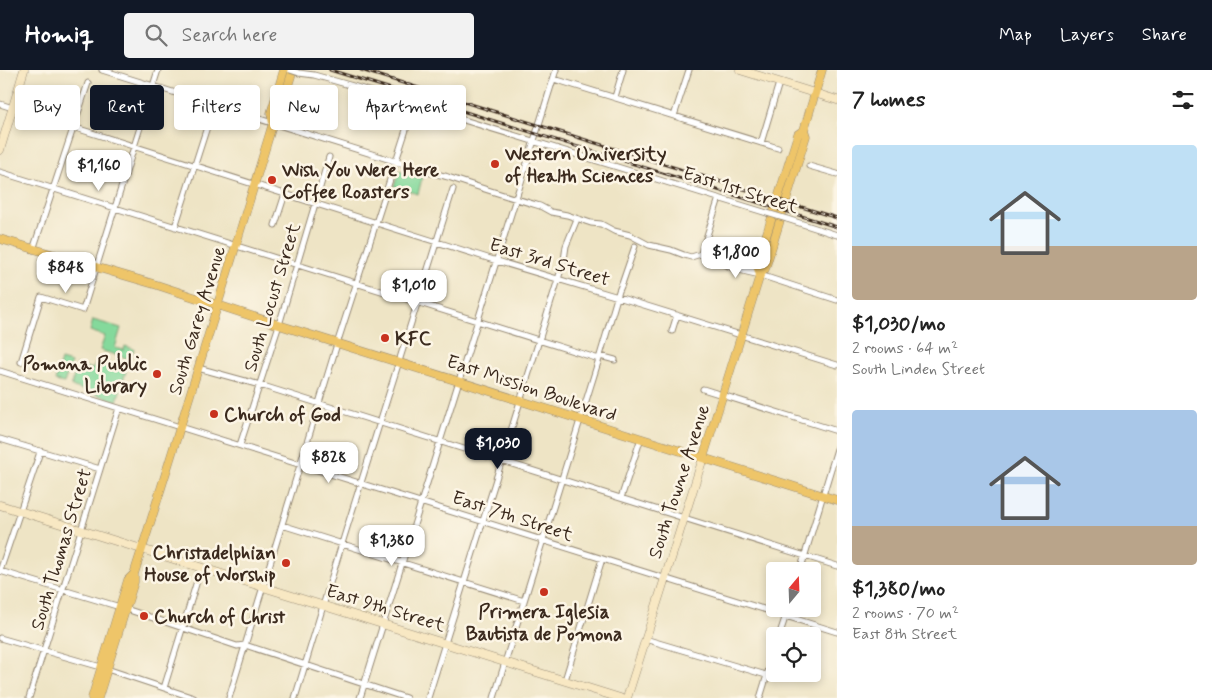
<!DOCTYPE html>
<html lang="en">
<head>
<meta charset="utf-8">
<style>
  :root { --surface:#fff; --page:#f2f2f2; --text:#222; --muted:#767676; --accent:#111827 }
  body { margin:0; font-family:Mynerve,sans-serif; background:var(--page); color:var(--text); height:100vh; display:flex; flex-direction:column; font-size:19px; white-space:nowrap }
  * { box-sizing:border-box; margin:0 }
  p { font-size:16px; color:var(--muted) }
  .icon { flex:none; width:28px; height:28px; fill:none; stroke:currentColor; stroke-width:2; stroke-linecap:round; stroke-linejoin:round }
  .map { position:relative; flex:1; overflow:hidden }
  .details { display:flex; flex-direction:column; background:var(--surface); width:375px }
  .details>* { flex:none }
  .top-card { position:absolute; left:15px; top:15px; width:475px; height:45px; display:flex; gap:10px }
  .needle { width:32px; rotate:19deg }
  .controls { position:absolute; left:766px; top:492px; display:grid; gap:10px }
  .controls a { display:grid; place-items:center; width:55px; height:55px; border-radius:5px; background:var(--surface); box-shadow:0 2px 8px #0003; font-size:25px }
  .price { position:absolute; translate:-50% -42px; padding:0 11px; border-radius:10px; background:#fff; color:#222; font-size:16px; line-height:32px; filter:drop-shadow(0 1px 2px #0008) }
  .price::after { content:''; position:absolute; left:50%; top:30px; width:15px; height:11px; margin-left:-8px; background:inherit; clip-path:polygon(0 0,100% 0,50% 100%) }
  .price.selected { background:var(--accent); color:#fff }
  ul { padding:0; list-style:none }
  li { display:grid; align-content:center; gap:10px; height:265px; padding:0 15px }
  li span { display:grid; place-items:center; height:155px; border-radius:5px; color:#555 }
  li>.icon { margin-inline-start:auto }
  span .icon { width:90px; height:90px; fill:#fffc; stroke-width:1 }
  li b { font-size:21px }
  h2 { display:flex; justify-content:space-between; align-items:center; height:60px; padding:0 15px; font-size:21px }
  .chip { padding:0 18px; border-radius:5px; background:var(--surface); box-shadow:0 2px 8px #0003; font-size:18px; line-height:45px }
  .chip.selected { background:var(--accent); color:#fff }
  header { display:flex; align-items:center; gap:30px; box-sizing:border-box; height:70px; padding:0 25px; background:var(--accent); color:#fff }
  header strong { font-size:24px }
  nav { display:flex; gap:28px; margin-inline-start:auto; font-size:18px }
  .search { width:350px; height:45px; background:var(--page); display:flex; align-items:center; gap:12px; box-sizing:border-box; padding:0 18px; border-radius:5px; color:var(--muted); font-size:19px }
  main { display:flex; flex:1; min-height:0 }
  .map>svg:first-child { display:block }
  .green { fill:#84d99b; stroke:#60825c }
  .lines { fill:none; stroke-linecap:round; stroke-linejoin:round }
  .street-casing { stroke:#948772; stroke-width:7 }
  .secondary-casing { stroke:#948772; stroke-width:9 }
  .primary-casing { stroke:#948772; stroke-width:9 }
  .street { stroke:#fff; stroke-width:5 }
  .secondary { stroke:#f8e8c3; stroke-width:8 }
  .primary { stroke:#eec569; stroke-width:8 }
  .rail-casing { stroke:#3b2a1e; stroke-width:3 }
  .rail { stroke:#fcf5e5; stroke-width:1; stroke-dasharray:4; stroke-linecap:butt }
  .street-bridge-casing { stroke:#948772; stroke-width:7; stroke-linecap:butt }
  .street-bridge { stroke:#fff; stroke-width:5 }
  .poi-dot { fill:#c8321e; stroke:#fcf5e5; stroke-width:2 }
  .labels { text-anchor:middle; stroke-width:5; stroke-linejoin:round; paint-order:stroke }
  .poi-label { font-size:19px; font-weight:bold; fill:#3b2a1e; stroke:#fcf5e5; text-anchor:start }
  .street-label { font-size:19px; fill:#3b2a1e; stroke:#fcf5e5 }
</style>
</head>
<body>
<header>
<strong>Homiq</strong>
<div class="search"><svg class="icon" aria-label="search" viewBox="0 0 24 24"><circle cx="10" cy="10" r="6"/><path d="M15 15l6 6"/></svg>Search here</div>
<nav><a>Map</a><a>Layers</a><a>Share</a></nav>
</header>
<main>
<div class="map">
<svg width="837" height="628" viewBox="0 0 837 628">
  <rect width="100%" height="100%" fill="#fcf5e5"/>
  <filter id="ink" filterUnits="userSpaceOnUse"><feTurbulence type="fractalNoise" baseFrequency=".02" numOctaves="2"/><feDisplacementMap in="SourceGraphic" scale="10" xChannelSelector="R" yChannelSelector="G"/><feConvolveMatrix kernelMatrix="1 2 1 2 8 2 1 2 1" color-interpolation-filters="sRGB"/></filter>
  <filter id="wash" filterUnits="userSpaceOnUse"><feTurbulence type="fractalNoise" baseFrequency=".0096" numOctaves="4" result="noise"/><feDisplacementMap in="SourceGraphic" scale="20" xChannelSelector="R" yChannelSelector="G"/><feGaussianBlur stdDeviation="1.12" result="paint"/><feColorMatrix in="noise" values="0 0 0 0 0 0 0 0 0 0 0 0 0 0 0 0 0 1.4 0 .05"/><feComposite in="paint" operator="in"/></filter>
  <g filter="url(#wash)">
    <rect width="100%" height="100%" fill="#eee4c5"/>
    <!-- green -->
    <path class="green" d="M399 101 422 108 418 124 394 116Z
      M93 250 121 258 115 278 124 280 125 276 134 279 130 289 100 280 105 266 90 261Z
      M61 290 71 293 64 313 55 311Z
      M96 292 126 301 117 331 71 316 77 295 93 299Z"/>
  </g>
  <g filter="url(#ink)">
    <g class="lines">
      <!-- street casing -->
      <g class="street-casing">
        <path id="street" d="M102 0 407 95C419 102 435 103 448 107 478 117 509 127 540 136L551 142 567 145 591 153 601 154 614 161 630 165 649 175 671 180 684 185 691 187 701 184
          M299 3 314 5 353 16 767 143
          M554 9 778 78
          M615 27 623 0
          M0 34 497 191 618 227 837 295
          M674 46 689 0
          M761 73 779 13
          M809 96 837 104
          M0 102 599 289
          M787 149 837 165
          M275 155 285 124
          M175 157 214 35
          M33 180 88 13
          M701 184 708 188 749 198 756 203
          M701 184 719 128
          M721 192C732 199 746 202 760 205L837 230
          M672 261 677 245
          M600 286 615 290
          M21 292 41 227 83 240 158 0
          M198 298 260 315 837 496
          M0 301 837 562
          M703 319 837 361
          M0 369 100 399
          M240 375 279 255 329 87
          M621 428 641 368
          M282 455 524 531
          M0 501 40 382
          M0 501 120 537
          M800 501 837 379
          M126 539 237 576 245 575 406 628
          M779 566 788 539
          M0 568 101 597 194 628
          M645 569 766 605
          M565 610 602 489
          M164 618 201 498
          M29 628 119 338
          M229 628 337 274 414 35
          M295 628 344 467 453 119
          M360 628 556 0
          M428 628 564 190 566 176 577 149
          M494 628 599 289 619 221 622 214 635 176
          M760 628 775 579"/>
      </g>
      <!-- secondary casing -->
      <g class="secondary-casing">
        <path id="secondary" d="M740 0 837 30
          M0 80 24 0
          M0 435 620 628
          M627 628 703 388"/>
      </g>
      <!-- primary casing -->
      <g class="primary-casing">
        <path id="primary" d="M273 53 278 47 293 0
          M0 169 157 215 279 255 837 430
          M760 205 757 195 798 64 804 60
          M703 388 760 205 765 199 806 66 804 60 822 0
          M92 628 128 510 134 504C182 354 227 204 273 53L271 43 284 0
          M98 628 134 512V504"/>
      </g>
      <!-- street -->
      <use href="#street" class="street"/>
      <!-- secondary -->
      <use href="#secondary" class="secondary"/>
      <!-- primary -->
      <use href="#primary" class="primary"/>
      <!-- rail casing -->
      <g class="rail-casing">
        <path id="rail" d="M330 0 837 157
          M361 0 837 148"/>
      </g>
      <!-- rail -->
      <use href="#rail" class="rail"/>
      <!-- street-bridge casing -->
      <g class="street-bridge-casing">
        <path id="street-bridge" d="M290 0 299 3
          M767 143 787 149"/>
      </g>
      <!-- street-bridge -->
      <use href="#street-bridge" class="street-bridge"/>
    </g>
  </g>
  <!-- markers -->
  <g class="poi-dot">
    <circle cx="495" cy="94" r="5"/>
    <circle cx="272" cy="110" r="5"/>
    <circle cx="385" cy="268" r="5"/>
    <circle cx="157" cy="304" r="5"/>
    <circle cx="214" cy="344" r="5"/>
    <circle cx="286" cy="493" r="5"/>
    <circle cx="544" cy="522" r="5"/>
    <circle cx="144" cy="546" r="5"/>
  </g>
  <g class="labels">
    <!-- poi labels -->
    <g class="poi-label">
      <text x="505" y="90">Western University<tspan x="505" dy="22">of Health Sciences</tspan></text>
      <text x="282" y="106">Wish You Were Here<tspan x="282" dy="22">Coffee Roasters</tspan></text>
      <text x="395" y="275">KFC</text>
      <text x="147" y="300" text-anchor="end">Pomona Public<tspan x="147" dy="22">Library</tspan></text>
      <text x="224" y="351">Church of God</text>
      <text x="276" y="489" text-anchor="end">Christadelphian<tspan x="276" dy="22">House of Worship</tspan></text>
      <text x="544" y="548" text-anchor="middle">Primera Iglesia<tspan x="544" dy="22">Bautista de Pomona</tspan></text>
      <text x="154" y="553">Church of Christ</text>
    </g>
    <!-- street labels -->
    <g class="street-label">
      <text transform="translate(741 119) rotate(17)" y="7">East 1st Street</text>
      <text transform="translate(550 191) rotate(17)" y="7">East 3rd Street</text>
      <text transform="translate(271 227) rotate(-73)" y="7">South Locust Street</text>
      <text transform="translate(196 250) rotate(-73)" y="7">South Garey Avenue</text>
      <text transform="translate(532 317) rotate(18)" y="7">East Mission Boulevard</text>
      <text transform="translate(678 411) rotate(-72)" y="7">South Towne Avenue</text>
      <text transform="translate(513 445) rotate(18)" y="7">East 7th Street</text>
      <text transform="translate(60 479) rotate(-73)" y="7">South Thomas Street</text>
      <text transform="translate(386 537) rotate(17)" y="7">East 9th Street</text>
    </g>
  </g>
</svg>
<div class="controls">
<a><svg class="needle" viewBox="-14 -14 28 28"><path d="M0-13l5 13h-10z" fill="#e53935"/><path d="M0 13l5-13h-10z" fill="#767676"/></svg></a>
<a><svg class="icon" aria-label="locate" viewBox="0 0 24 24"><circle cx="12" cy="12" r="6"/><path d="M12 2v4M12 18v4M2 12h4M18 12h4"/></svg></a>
</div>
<b class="price" style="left:99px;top:122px">$1,160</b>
<b class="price" style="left:736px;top:209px">$1,800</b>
<b class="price" style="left:66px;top:224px">$848</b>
<b class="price" style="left:414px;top:242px">$1,010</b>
<b class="price selected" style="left:498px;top:400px">$1,030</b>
<b class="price" style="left:329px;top:414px">$828</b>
<b class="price" style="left:392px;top:497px">$1,380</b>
<div class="top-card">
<a class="chip">Buy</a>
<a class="chip selected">Rent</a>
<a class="chip">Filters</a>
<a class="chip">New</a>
<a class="chip">Apartment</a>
</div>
</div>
<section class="details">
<h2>7 homes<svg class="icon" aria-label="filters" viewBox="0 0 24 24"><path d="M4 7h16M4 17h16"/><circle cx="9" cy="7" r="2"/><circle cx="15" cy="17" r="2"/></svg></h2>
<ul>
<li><span style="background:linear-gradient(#bfe0f5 65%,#b9a48a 0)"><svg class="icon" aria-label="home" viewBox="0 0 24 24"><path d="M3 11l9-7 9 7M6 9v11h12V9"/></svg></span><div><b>$1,030/mo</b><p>2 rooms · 64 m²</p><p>South Linden Street</p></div></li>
<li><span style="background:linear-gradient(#a9c7e8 75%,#b9a48a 0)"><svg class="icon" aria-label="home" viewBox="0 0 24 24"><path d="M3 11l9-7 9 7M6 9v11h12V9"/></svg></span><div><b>$1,380/mo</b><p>2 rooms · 70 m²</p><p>East 8th Street</p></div></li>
</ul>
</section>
</main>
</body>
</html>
